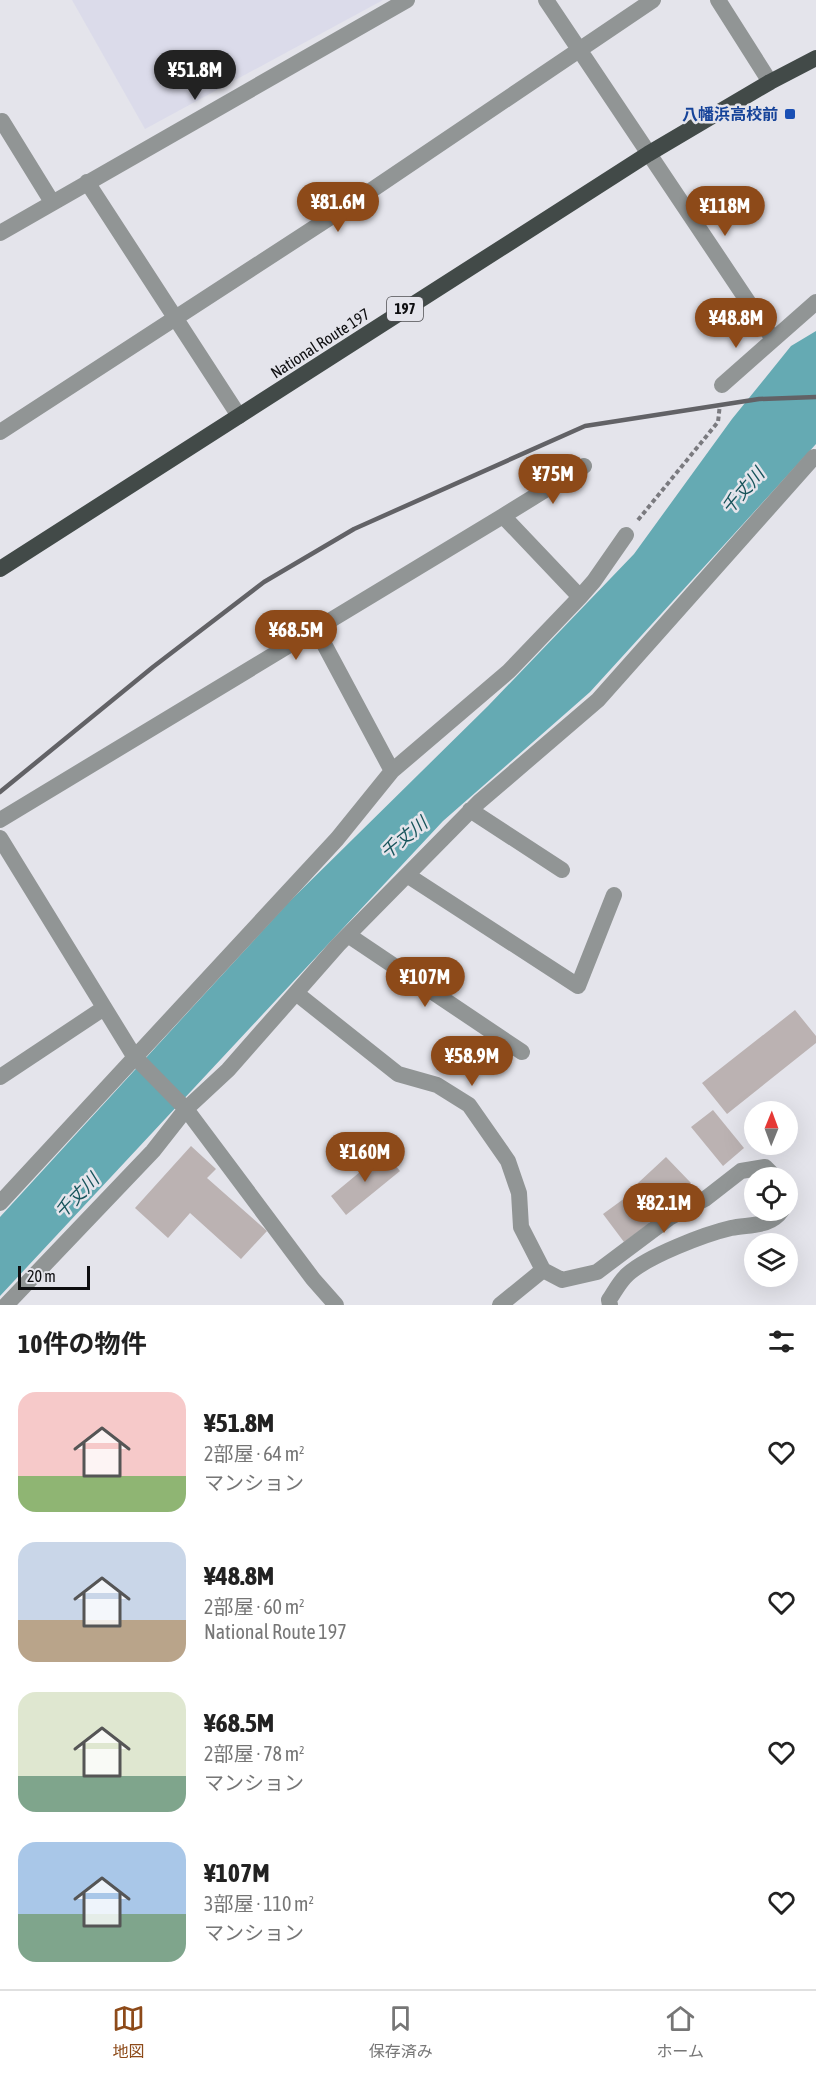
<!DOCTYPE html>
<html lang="ja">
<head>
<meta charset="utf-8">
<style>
  :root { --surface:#fff; --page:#f6f6f6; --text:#222; --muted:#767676; --line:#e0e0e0; --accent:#8d4a19 }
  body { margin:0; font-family:"Asap Condensed","Noto Sans JP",sans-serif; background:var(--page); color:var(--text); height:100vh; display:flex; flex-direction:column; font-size:22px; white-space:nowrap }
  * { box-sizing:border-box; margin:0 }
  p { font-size:20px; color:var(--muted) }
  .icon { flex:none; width:33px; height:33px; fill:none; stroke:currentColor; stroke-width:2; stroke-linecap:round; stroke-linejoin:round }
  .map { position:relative; height:1305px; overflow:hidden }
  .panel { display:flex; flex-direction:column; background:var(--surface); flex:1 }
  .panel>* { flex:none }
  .needle { width:39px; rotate:1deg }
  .fabs { position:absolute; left:744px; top:1101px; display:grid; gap:12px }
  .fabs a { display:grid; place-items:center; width:54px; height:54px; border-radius:50%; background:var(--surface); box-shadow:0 6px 24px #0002; font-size:30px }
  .scale { position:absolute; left:18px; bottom:15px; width:72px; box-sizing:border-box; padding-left:6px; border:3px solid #0e0e10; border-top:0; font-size:16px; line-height:21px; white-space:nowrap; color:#0e0e10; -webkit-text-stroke:4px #e4e4eb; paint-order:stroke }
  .price { position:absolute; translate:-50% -51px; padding:0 14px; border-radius:21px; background:var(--accent); color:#fff; font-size:20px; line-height:39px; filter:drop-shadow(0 2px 3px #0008) }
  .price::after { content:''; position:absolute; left:50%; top:36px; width:18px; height:14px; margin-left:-9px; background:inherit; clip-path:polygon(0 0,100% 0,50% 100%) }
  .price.selected { background:#222; color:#fff }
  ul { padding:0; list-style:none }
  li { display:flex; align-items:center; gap:18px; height:150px; padding:0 18px }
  li span { display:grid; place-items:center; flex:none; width:168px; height:120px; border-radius:18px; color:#555 }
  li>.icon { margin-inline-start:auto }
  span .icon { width:72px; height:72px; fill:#fffc; stroke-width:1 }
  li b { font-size:26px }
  h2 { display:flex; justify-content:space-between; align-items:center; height:72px; padding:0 18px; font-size:26px }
  .tab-bar { display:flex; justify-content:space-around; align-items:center; height:84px; border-top:2px solid var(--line); background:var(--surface); font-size:16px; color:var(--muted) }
  .tab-bar a { display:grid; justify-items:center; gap:3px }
  .tab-bar .selected { color:var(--accent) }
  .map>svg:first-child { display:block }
  .built { fill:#dbdbea }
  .water { fill:#65aab3 }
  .building { fill:#bbb2b2 }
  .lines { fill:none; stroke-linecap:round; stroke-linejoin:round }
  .path { stroke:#7a7a7f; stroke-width:4; stroke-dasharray:4.5 3; stroke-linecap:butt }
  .minor { stroke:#919595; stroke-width:16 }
  .trunk { stroke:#424a48; stroke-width:16 }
  .rail { stroke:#626266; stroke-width:4.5 }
  .transit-dot { fill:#1a4fb4; stroke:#e4e4eb; stroke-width:2 }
  .labels { text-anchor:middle; stroke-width:5; stroke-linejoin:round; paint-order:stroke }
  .shield { fill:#e4e4eb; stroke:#4e4e52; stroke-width:1.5 }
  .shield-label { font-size:15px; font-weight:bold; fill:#0e0e10 }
  .transit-label { font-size:16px; font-weight:bold; fill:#164399; stroke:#e4e4eb; text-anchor:end }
  .street-label { font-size:16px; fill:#0e0e10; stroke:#e4e4eb }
  .water-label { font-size:18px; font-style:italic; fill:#18545b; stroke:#e4e4eb }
</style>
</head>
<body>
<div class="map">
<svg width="816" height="1305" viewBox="0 0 816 1305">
  <rect width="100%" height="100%" fill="#e4e4eb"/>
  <!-- built -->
  <path class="built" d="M72 0H383L145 129Z"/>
  <!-- water -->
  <path class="water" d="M816 331V444L590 692 443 821 0 1296V1217L288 903 488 706 634 554 732 419 791 346Z"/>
  <!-- building -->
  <path class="building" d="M795 1010 816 1036V1043L727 1114 702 1083Z
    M713 1110 744 1148 723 1166 691 1127Z
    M191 1146 216 1169 207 1178 267 1231 241 1259 190 1213 168 1238 135 1208Z
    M384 1152 400 1171 346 1215 331 1196Z
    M666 1157 691 1183 663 1209 638 1183Z
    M629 1195 650 1223 624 1242 603 1214Z"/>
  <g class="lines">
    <!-- path -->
    <path class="path" d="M638 520 718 422 720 404"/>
    <!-- minor -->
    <path class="minor" d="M546 0 773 339
      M718 0 770 82
      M0 122 2 121 52 202
      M87 182 239 416
      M0 233 407 0
      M722 385 816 302
      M0 432 357 200 653 0
      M503 516 584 466
      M316 629 392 771
      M470 810 562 870
      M0 820 503 516 580 597
      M0 838 134 1056 186 1109 313 1279 336 1305
      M407 875 578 986 614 895
      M348 935 522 1052
      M296 993 398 1074 437 1085 469 1105 508 1161 519 1193 521 1227 543 1270
      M0 1077 104 1008
      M0 1203 337 839 392 771 509 671 580 597 594 581 626 535
      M6 1305 153 1151 186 1109 228 1070 338 945 479 802 598 700 814 457
      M500 1305 543 1270 562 1280 597 1272 669 1218 705 1199 741 1171 765 1167 776 1178
      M610 1305 609 1300C615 1291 620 1281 628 1274 648 1256 705 1234 731 1228 748 1224 770 1228 782 1210"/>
    <!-- trunk -->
    <path class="trunk" d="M0 569 648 154 770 82 816 58"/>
    <!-- rail -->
    <path class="rail" d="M0 792 153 667 264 582 354 529 585 426 759 399 816 397"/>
  </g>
  <!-- markers -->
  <rect class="transit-dot" x="784" y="108" width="12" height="12" rx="3"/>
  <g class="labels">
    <!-- shield labels -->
    <rect class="shield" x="387" y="297" width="36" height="24" rx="4.5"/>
    <g class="shield-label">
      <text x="405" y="314">197</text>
    </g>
    <!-- transit labels -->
    <g class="transit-label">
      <text x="778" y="120">八幡浜高校前</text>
    </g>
    <!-- street labels -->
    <g class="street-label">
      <text transform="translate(320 343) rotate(-33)" y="6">National Route 197</text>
    </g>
    <!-- water labels -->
    <g class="water-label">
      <text transform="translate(743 491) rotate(-49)" y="6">千丈川</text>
      <text transform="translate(404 838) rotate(-39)" y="6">千丈川</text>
      <text transform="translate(77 1196) rotate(-46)" y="6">千丈川</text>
    </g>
  </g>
</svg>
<div class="fabs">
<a><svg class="needle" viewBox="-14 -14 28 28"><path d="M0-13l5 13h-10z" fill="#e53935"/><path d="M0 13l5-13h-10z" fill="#767676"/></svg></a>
<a><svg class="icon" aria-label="locate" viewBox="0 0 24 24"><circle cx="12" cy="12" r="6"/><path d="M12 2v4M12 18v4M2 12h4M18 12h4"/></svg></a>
<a><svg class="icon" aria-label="layers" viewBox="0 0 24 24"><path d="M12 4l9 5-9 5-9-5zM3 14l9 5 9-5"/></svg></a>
</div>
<div class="scale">20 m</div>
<b class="price selected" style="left:195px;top:101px">¥51.8M</b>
<b class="price" style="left:338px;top:233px">¥81.6M</b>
<b class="price" style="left:725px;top:237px">¥118M</b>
<b class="price" style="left:736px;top:349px">¥48.8M</b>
<b class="price" style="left:553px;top:505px">¥75M</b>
<b class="price" style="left:296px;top:661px">¥68.5M</b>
<b class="price" style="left:425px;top:1008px">¥107M</b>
<b class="price" style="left:472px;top:1087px">¥58.9M</b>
<b class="price" style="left:365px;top:1183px">¥160M</b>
<b class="price" style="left:664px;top:1234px">¥82.1M</b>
</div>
<section class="panel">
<h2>10件の物件<svg class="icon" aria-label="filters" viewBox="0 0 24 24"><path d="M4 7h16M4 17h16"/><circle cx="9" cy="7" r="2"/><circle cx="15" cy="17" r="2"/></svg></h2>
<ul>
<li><span style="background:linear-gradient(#f6c9c9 70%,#8fb573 0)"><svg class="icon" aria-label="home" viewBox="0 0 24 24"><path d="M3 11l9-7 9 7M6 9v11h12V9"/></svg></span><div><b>¥51.8M</b><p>2部屋 · 64 m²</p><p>マンション</p></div><svg class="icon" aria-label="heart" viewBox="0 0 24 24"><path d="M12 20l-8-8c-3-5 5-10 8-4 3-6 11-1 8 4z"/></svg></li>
<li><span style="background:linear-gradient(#c9d6e8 65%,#b9a48a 0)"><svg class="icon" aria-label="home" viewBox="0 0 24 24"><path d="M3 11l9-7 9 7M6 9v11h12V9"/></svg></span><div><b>¥48.8M</b><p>2部屋 · 60 m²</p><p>National Route 197</p></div><svg class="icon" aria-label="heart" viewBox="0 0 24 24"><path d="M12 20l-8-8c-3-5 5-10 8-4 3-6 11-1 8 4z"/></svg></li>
<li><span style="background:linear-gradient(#dfe7d0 70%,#7fa58c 0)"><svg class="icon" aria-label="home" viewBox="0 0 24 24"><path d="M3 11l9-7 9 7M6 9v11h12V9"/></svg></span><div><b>¥68.5M</b><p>2部屋 · 78 m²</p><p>マンション</p></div><svg class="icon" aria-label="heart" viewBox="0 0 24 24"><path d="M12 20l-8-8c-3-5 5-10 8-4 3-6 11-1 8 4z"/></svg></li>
<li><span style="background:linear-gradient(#a9c7e8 60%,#7fa58c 0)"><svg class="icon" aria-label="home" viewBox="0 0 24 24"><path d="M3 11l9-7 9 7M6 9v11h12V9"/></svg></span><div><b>¥107M</b><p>3部屋 · 110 m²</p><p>マンション</p></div><svg class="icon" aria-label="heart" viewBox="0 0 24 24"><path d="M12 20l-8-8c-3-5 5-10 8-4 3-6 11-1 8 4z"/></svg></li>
</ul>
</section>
<nav class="tab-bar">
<a class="selected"><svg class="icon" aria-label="map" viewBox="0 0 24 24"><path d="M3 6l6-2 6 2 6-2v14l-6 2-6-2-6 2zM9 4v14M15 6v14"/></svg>地図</a>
<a><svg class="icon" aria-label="saved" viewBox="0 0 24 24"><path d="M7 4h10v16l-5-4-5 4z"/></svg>保存済み</a>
<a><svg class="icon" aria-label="home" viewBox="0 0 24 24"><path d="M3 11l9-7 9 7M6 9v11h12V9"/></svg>ホーム</a>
</nav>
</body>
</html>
